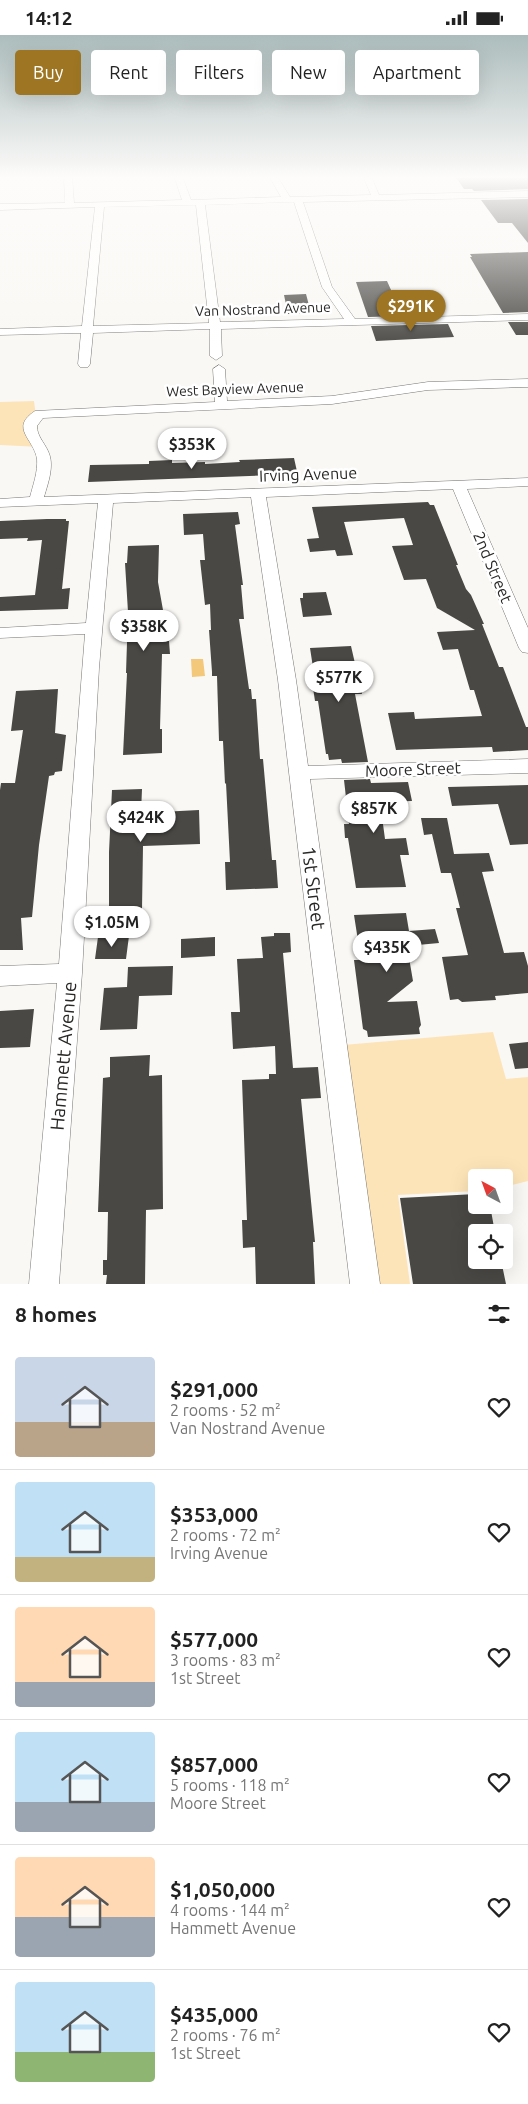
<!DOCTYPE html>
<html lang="en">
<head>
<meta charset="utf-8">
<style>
  :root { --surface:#fff; --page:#f6f6f6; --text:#222; --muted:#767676; --line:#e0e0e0; --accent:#9d7523 }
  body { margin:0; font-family:Ubuntu,sans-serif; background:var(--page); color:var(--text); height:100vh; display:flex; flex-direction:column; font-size:19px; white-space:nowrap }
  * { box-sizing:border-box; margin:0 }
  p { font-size:16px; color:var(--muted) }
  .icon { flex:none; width:28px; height:28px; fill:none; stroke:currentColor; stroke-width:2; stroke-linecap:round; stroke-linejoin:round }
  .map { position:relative; height:1249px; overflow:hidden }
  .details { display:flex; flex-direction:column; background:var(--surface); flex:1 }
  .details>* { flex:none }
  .guide { position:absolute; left:15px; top:15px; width:499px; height:45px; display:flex; gap:10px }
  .needle { width:32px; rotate:319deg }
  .buttons { position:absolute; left:468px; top:1134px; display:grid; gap:10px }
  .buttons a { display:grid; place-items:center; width:45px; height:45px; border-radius:5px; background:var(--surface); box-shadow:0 5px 20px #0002; font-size:25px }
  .price { position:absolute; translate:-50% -42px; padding:0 11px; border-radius:18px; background:#fff; color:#222; font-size:16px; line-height:32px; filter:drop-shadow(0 1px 2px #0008) }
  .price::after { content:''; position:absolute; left:50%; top:30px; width:15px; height:11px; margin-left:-8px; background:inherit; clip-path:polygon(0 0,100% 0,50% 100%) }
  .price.selected { background:var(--accent); color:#fff }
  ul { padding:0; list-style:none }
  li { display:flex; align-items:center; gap:15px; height:125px; padding:0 15px }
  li+li { border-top:1px solid var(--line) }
  li span { display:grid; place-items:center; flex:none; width:140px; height:100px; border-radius:5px; color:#555 }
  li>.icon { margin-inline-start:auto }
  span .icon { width:60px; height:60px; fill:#fffc; stroke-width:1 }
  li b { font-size:21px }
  h2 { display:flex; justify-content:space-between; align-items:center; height:60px; padding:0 15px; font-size:21px }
  .chip { padding:0 18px; border-radius:5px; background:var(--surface); box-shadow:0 5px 20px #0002; font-size:18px; line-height:45px }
  .chip.selected { background:var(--accent); color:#fff }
  .status { display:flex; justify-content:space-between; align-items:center; height:35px; padding:0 25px; background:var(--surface); direction:ltr }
  .status svg { height:14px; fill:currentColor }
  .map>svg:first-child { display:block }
  .green { fill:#fde4b8 }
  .water { fill:#f3c87a }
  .building { fill:#494845 }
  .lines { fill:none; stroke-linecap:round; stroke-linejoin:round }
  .minor-casing { stroke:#777673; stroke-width:1 }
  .minor { fill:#fff; fill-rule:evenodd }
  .labels { text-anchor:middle; stroke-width:5; stroke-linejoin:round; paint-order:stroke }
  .far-street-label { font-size:14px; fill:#292827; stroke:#fff }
  .street-label { font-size:16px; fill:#292827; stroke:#fff }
  .near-street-label { font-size:19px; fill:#292827; stroke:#fff }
</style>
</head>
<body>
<div class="status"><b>14:12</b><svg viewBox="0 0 49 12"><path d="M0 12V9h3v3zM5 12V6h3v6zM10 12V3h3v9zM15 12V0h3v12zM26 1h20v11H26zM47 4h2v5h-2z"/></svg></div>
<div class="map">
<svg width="528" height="1249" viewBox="0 0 528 1249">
  <rect width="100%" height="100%" fill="#faf8f5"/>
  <!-- green -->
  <path class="green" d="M34 366 40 412 0 410V367Z
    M493 997 506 1044 528 1042V1146L504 1152V1142H476V1156L398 1160 410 1249H377L343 1010Z"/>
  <!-- water -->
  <path class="water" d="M191 624H203L205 641 192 642Z"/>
  <!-- building -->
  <path class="building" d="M455 141H528V154L474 156 472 154H464Z
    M528 164V208L512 188H498L481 165Z
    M528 217V277L503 278 470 222H472L470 219Z
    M387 246 396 266 430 265 431 267H436L442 280 368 282 356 247Z
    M306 259 311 278 288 279 284 260Z
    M508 287H528V300H516Z
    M448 289 454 302 376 306 371 291Z
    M294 423 298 441 274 442 273 440 88 447 90 430 149 429V426L172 425V428L205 427V429L240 427 239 425Z
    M428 467 430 470H434L458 530H456L466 554 471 560 484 589H482L499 632H503L526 692H528V715L493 717 492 712 396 715 388 678 414 677 415 684 482 681 474 655H470L458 614 443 615 437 597 475 595 437 573 426 544 404 545 392 511 413 510 404 483 344 487 353 520 337 521 335 515 310 517 307 504 319 503 312 472Z
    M238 477 240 489 235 490 243 550H241L244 584H239L249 654H251L252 664H256L260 724H263L272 825H276L278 853 226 855 225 827H230L226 748 225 749 223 706H219L217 641H212V637L209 595H211L210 569 205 570 200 525H205L203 499 184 500 183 479Z
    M47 484H66V486H69L62 554 70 553 68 574 0 576V562L35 560 42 505 27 506 28 503 0 504V486Z
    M159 510 158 547 163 575 164 606H169L170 619H162L160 694H162V718L123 720 127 638H126L128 577 125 528H127L128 511Z
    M326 557 332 580 303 582 300 563H303V558Z
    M351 611 362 659H355L368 727 342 728 341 724 329 725 328 719H326L318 666H315L311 640 314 639 310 613Z
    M58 654 55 698 66 700 62 736 55 737 54 740 49 741 39 810 32 882 21 883 23 915H0V755L1 748H15L18 728 23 695 11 696 16 656Z
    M370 744 371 748 408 747 412 766 380 767 385 804 406 803 409 820H400L406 852 356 853 348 803H345L344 789H349L344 745Z
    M528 750V809L510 810 498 769 452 771 448 752Z
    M142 754 141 778 199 775 200 809 143 811 142 874 109 876V817L112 755Z
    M421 783H447L454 819 489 818 494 836 482 837 504 918 524 917 528 931V958L495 961 496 965 462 967 458 964 450 965 442 922 468 920 456 873H460L451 838H441L432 799 424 800Z
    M406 878 409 896 435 894 439 908 407 911 413 946 387 967 417 966 421 990 419 993 420 999 368 1002 367 996 363 994 354 925H361L354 880Z
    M274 898H290L291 917 283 918 293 1033 318 1032 321 1063 301 1064 315 1207H313L315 1249H256L255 1212 243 1213 242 1185H247L242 1045 269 1044V1039H276L275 1011 233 1014 231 977H240L237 924 263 923 261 902 274 901Z
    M129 901 126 924H95L98 902Z
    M215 902V921L181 923V904Z
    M173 931 172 960 139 961 137 994 100 995 104 953 127 952 128 932Z
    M34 974 30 1012 0 1013V976Z
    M528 1007V1033L515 1034 509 1009Z
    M150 1020 149 1041 162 1040 163 1174 146 1175 145 1249H106L107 1240H103V1225H107L108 1177H98L103 1043 110 1042V1022Z
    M476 1159V1170H490L495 1198H476V1225H501L506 1249H413L400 1163Z"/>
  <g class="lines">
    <!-- minor casing -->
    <g class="minor-casing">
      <path id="minor" d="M64 141H72L74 168 182 165 174 141H182L191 165 281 162 269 141H277L290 162 371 160 363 141H371L379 160 528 156V162L303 167 332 252 355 284 528 279V285L221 294 222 321 216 325 210 321V294L93 298 90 329 88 332H80L78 329 81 298 0 300V294L82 291 95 172 0 175V169L65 168ZM294 167 322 252 344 284 220 287 205 170ZM196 170 209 288 93 291 104 172Z
        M219 330 225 334 227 366 332 361 428 347 528 344V352L428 355 332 369 43 383 37 391C37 401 44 407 48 416 55 430 48 448 44 462L528 443V451L467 454 528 593V618L522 617 519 613 453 454 266 462 296 645 308 731 528 724V738L310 744 380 1249H350L278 645 251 462 113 468 99 633 82 938 59 1249H29L57 948 0 951V931L59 929 85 599 0 603V593L86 588 98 468 0 472V464L30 462C33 450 38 437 37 424 34 404 9 393 35 376L215 367 213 334Z"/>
    </g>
    <!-- minor -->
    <use href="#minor" class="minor"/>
  </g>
  <!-- sky -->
  <linearGradient id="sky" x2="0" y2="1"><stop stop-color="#acbcbc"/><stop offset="0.45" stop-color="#fdfcfa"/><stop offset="1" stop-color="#fdfcfa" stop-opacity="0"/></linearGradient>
  <rect width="528" height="316" fill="url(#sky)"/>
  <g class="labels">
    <!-- far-street labels -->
    <g class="far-street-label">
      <text transform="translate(263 274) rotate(-2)" y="5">Van Nostrand Avenue</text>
      <text transform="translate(235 354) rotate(-2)" y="5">West Bayview Avenue</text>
    </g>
    <!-- street labels -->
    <g class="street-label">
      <text transform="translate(308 439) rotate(-2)" y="6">Irving Avenue</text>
      <text transform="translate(493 532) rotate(67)" y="6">2nd Street</text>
      <text transform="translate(413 734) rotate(-2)" y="6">Moore Street</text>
    </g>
    <!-- near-street labels -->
    <g class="near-street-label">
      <text transform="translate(314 853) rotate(83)" y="7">1st Street</text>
      <text transform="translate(63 1021) rotate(-85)" y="7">Hammett Avenue</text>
    </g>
  </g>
</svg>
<div class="buttons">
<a><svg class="needle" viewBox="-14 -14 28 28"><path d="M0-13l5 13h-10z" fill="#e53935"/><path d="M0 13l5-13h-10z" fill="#767676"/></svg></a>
<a><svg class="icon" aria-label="locate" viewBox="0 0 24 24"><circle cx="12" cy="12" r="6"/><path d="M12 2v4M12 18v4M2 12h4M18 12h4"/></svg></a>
</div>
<b class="price selected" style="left:411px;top:297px">$291K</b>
<b class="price" style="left:192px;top:435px">$353K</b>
<b class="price" style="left:144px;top:617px">$358K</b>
<b class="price" style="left:339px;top:668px">$577K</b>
<b class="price" style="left:374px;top:799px">$857K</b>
<b class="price" style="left:141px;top:808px">$424K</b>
<b class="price" style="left:112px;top:913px">$1.05M</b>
<b class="price" style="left:387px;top:938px">$435K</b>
<div class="guide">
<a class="chip selected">Buy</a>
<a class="chip">Rent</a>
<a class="chip">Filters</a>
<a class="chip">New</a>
<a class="chip">Apartment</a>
</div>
</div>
<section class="details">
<h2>8 homes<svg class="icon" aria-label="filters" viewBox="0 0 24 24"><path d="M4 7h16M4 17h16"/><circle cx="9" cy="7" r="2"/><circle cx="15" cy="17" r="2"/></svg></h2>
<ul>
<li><span style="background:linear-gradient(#c9d6e8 65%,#b9a48a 0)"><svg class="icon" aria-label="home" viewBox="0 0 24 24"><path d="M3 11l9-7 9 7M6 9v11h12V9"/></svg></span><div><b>$291,000</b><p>2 rooms · 52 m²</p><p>Van Nostrand Avenue</p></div><svg class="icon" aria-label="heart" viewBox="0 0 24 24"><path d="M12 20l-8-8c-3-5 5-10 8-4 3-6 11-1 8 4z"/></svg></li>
<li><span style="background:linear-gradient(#bfe0f5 75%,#c2b280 0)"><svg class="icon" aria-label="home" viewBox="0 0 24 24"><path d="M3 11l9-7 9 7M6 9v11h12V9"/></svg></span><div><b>$353,000</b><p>2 rooms · 72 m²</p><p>Irving Avenue</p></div><svg class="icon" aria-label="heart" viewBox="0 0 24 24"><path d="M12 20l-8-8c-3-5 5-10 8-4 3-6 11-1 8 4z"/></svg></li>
<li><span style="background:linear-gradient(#ffd9b3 75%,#9aa5b1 0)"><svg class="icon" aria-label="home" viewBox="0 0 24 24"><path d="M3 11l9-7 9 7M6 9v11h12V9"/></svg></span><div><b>$577,000</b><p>3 rooms · 83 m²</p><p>1st Street</p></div><svg class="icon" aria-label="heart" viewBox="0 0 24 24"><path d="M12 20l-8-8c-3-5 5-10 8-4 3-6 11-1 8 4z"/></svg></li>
<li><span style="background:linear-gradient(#bfe0f5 70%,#9aa5b1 0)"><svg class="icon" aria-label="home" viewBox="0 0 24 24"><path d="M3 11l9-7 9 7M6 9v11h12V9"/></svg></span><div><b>$857,000</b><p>5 rooms · 118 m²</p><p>Moore Street</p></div><svg class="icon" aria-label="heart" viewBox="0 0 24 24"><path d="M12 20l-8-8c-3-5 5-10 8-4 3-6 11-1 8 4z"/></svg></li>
<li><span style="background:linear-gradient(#ffd9b3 60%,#9aa5b1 0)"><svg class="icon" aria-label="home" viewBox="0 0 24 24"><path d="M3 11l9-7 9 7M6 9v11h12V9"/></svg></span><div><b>$1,050,000</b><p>4 rooms · 144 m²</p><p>Hammett Avenue</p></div><svg class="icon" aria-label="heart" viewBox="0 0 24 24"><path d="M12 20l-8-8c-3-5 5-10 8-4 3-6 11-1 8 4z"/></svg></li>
<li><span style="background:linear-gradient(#bfe0f5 70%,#8fb573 0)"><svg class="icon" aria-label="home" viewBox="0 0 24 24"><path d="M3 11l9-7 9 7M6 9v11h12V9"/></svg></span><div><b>$435,000</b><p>2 rooms · 76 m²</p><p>1st Street</p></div><svg class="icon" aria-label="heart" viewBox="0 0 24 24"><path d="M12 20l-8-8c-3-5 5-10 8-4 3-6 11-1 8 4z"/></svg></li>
</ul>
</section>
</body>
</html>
